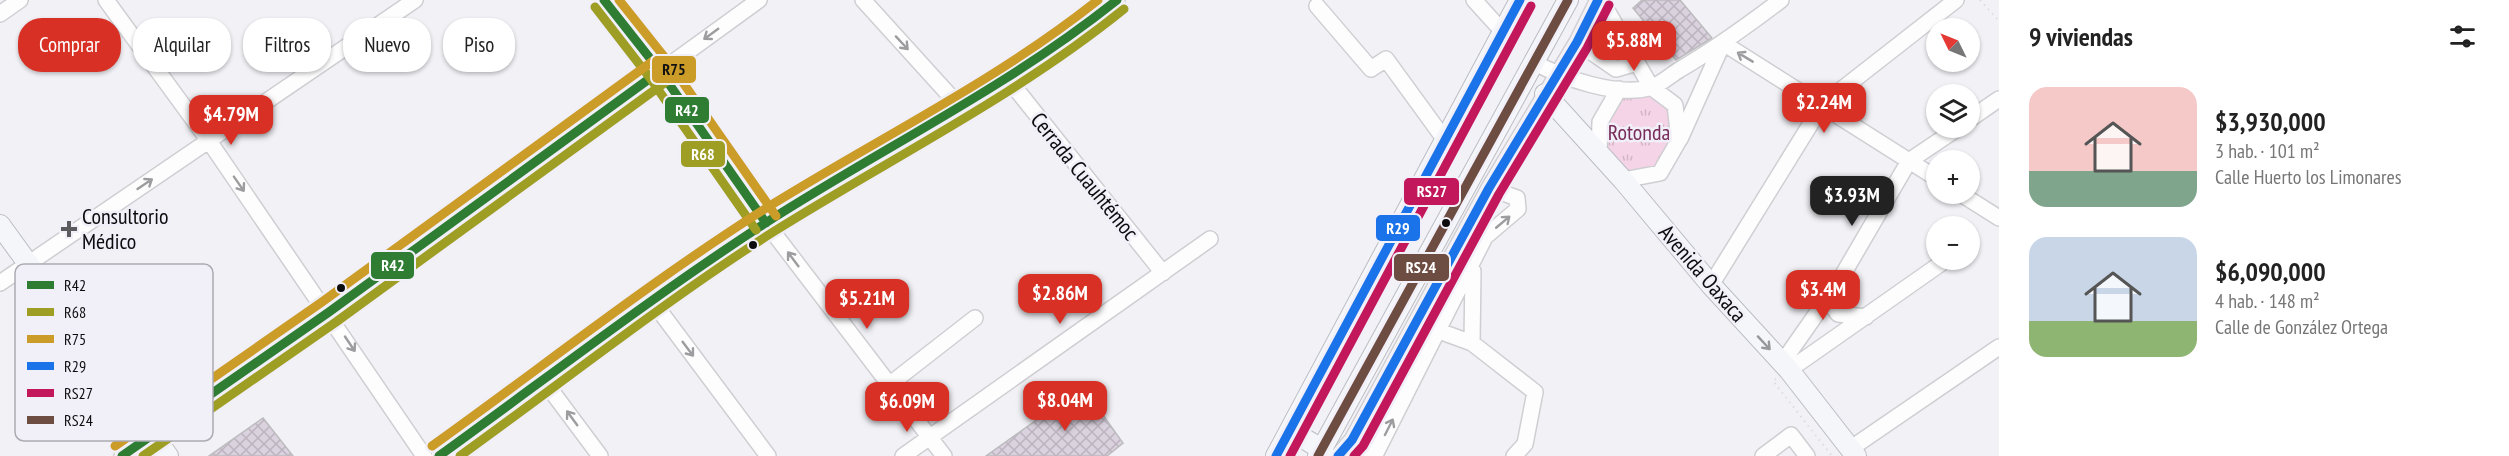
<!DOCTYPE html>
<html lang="es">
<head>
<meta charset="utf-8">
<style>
  :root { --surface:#fff; --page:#f6f6f6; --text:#222; --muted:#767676; --accent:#d93025 }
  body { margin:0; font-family:"PT Sans Narrow",sans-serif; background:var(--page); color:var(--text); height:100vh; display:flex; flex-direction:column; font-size:22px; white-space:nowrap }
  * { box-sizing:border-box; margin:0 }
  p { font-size:20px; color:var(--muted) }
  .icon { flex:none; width:33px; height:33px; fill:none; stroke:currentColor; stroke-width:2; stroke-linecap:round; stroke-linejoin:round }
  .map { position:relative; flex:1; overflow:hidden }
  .panel { display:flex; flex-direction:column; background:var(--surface); width:510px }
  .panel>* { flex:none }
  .guide { position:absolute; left:18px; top:18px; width:570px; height:54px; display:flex; gap:12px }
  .needle { width:39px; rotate:313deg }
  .tools { position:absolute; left:1926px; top:18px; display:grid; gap:12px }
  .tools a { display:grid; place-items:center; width:54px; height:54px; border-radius:50%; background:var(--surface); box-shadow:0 2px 4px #0004; font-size:30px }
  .price { position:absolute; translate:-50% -51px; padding:0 14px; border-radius:12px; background:var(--accent); color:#fff; font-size:20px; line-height:39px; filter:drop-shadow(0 2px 3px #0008) }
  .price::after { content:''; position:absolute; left:50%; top:36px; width:18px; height:14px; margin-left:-9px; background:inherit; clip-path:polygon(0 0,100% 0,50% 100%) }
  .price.on { background:#222; color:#fff }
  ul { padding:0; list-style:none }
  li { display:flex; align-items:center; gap:18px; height:150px; padding:0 30px }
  li span { display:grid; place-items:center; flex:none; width:168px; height:120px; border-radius:18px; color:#555 }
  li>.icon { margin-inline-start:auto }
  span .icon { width:72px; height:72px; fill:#fffc; stroke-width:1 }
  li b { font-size:26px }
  h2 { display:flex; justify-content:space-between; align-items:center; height:72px; padding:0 30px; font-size:26px }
  .pill { padding:0 21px; border-radius:24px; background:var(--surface); box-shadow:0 2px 4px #0004; font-size:21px; line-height:54px }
  .pill.on { background:var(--accent); color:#fff }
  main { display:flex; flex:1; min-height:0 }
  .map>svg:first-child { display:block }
  .grass { fill:url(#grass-tufts) }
  .building { fill:url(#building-cross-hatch); stroke:#bcbbbe; stroke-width:1.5 }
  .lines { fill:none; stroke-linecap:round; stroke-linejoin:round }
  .minor-casing { stroke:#cfced2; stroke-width:18 }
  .major-casing { stroke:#bcbdc4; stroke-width:22 }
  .path { stroke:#ddddde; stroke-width:2; stroke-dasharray:1.5 4.5; stroke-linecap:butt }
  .minor { stroke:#fdfdfe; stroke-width:15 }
  .major { stroke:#f5f6f9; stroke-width:20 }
  .bus-1-casing { stroke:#f1eff8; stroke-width:14 }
  .bus-2-casing { stroke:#f1eff8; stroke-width:14 }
  .bus-3-casing { stroke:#f1eff8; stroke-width:14 }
  .bus-4-casing { stroke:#f1eff8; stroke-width:14 }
  .bus-5-casing { stroke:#f1eff8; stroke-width:14 }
  .bus-6-casing { stroke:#f1eff8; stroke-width:14 }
  .bus-1 { stroke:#2e7d32; stroke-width:9 }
  .bus-2 { stroke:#9e9d24; stroke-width:9 }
  .bus-3 { stroke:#cb9c27; stroke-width:9 }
  .bus-4 { stroke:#1a73e8; stroke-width:9 }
  .bus-5 { stroke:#c2185b; stroke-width:9 }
  .bus-6 { stroke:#6d4c41; stroke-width:9 }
  .oneway { stroke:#9d9c9e }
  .oneway2 { stroke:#98989b }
  .bus-dot { fill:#0c0b0e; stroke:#f1eff8; stroke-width:2 }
  .poi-dot { fill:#5c5c5f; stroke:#f1eff8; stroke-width:2 }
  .labels { text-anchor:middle; stroke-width:5; stroke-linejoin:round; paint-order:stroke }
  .park-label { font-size:22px; fill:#772c59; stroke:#f1eff8 }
  .street-label { font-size:22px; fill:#0c0b0e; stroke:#f1eff8 }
  .poi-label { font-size:22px; fill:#0c0b0e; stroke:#f1eff8; text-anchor:start }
  .key { fill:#f1eff8; stroke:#acabb2; stroke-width:1.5 }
  .key-label { font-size:16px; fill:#0c0b0e }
  .line-badge { stroke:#f1eff8; stroke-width:2 }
  .badge-label { font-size:16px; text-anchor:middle; font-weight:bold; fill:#fff }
  .pale-badge-label { font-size:16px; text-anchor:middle; font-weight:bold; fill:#111 }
</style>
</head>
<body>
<main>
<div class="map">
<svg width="1999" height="456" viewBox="0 0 1999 456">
  <defs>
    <pattern id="grass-tufts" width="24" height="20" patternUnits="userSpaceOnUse" patternTransform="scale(1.5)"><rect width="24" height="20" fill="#f5d4e7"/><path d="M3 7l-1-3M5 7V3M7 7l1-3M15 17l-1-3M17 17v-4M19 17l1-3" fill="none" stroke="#d1b5c5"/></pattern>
    <pattern id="building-cross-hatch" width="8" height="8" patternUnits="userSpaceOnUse" patternTransform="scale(1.5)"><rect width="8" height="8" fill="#dbd2df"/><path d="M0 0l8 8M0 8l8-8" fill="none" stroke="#bbb3be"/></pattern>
  </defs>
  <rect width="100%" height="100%" fill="#f2f1f6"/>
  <!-- grass -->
  <path class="grass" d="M1650 90 1673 106 1678 138 1659 171 1622 179 1601 153V122L1622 93Z"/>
  <!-- building -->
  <path class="building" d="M1642 0H1680L1712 38 1676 60 1633 8Z
    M1083 387 1123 443 1107 456H986Z
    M263 418 293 456H209Z"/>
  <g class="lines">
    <!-- minor casing -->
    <g class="minor-casing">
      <path id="minor" d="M106 0 209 141 424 456
        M604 0 660 71 766 223 944 456
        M863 0 961 108
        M1474 0 1503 32
        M1601 0 1651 87 1675 105 1679 140 1660 173 1623 180
        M1317 6 1371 69 1386 59 1445 140
        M0 14 20 0
        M1577 42 1616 69 1637 63
        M1723 43 1936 178
        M1533 62C1563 78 1618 98 1652 87 1661 84 1671 75 1679 70 1715 49 1748 25 1781 0
        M1008 79 1163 273
        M1970 119 1999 99
        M1680 139 1723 43
        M1599 154 1600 122 1619 89
        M1961 194 1999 218
        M0 283 415 0
        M1711 285 1823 104 1956 0
        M1837 289 1833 307 1838 314 1866 317
        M653 302 768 456
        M1439 331 1472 343 1535 392 1525 444 1514 456
        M1472 343 1473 271
        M1782 363 1838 283 1909 161 1958 128
        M1789 370 1943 262
        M544 381 600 456
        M889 385 975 318
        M1352 440 1375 455 1485 237 1518 209 1517 198 1489 188
        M1850 449 1999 347
        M122 456 329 312 759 0
        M439 456C547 379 653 297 764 224 881 147 1011 91 1117 0
        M903 456 1210 239
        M1338 456 1352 440 1489 188 1577 42 1598 0
        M1763 456 1791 435 1807 456"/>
    </g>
    <!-- major casing -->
    <g class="major-casing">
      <path id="major" d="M1545 94 1623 180 1711 285 1789 370 1856 456
        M0 225 168 456
        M1307 411 1300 429 1303 438 1323 450
        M1276 456 1520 0
        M1318 456 1568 0"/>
    </g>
    <!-- path -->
    <path class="path" d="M1980 0 1999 21
      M1776 379 1773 381 1832 456"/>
    <!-- minor -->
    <use href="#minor" class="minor"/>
    <!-- major -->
    <use href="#major" class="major"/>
    <!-- bus-1 casing -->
    <g class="bus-1-casing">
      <path id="bus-1" d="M604 0 660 71 766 223
        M122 456 329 312 660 71
        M439 456C547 378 653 296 764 224 882 148 1007 88 1117 0"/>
    </g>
    <!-- bus-2 casing -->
    <g class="bus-2-casing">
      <path id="bus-2" d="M595 7 650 78 756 230
        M143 456 336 322 667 81
        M460 456C564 381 665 301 773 232 891 158 1015 97 1124 9"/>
    </g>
    <!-- bus-3 casing -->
    <g class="bus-3-casing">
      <path id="bus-3" d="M619 0 670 64 776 216
        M115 446 322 302 653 61
        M432 446C541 368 647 284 760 212 873 141 994 83 1098 0"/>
    </g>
    <!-- bus-4 casing -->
    <g class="bus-4-casing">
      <path id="bus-4" d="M1276 456 1520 0
        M1338 456 1352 440 1489 188 1577 42 1598 0"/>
    </g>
    <!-- bus-5 casing -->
    <g class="bus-5-casing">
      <path id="bus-5" d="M1290 456 1531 6
        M1354 456 1363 446 1499 194 1587 48 1609 5"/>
    </g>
    <!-- bus-6 casing -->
    <g class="bus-6-casing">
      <path id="bus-6" d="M1318 456 1568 0"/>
    </g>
    <!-- bus-1 -->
    <use href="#bus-1" class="bus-1"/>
    <!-- bus-2 -->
    <use href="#bus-2" class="bus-2"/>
    <!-- bus-3 -->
    <use href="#bus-3" class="bus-3"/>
    <!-- bus-4 -->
    <use href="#bus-4" class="bus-4"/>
    <!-- bus-5 -->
    <use href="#bus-5" class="bus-5"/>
    <!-- bus-6 -->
    <use href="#bus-6" class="bus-6"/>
  </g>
  <!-- one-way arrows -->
  <defs><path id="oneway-shaft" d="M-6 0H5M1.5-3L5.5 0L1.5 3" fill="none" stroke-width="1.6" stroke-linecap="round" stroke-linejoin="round" transform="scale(1.5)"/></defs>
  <g class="oneway">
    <use href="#oneway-shaft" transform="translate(711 34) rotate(144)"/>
    <use href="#oneway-shaft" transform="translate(902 43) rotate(47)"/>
    <use href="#oneway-shaft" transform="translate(1745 57) rotate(-149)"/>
    <use href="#oneway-shaft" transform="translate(145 184) rotate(-34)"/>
    <use href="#oneway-shaft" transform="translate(239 184) rotate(55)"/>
    <use href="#oneway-shaft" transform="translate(1503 222) rotate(-40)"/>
    <use href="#oneway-shaft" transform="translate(793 259) rotate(-127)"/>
    <use href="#oneway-shaft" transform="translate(350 344) rotate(56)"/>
    <use href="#oneway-shaft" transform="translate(688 349) rotate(53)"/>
    <use href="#oneway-shaft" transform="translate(572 418) rotate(-126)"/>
    <use href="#oneway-shaft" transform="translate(1389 427) rotate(-63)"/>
  </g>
  <use class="oneway2" href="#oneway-shaft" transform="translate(1764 343) rotate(47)"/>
  <!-- markers -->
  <g class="bus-dot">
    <circle cx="1446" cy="223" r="5"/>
    <circle cx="753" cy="245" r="5"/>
    <circle cx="341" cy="288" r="5"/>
  </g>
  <path class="poi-dot" d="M66 220h6v6h6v6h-6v6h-6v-6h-6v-6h6z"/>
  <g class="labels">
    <!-- park labels -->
    <g class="park-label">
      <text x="1639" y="140">Rotonda</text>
    </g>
    <!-- street labels -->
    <g class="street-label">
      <text transform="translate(1085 176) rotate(51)" y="8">Cerrada Cuauhtémoc</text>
      <text transform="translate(1703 273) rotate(49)" y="8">Avenida Oaxaca</text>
    </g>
    <!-- poi labels -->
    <g class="poi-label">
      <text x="82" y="224">Consultorio<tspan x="82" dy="25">Médico</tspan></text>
    </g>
  </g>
  <!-- legend -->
  <rect x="15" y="264" width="198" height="177" rx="9" class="key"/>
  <rect x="27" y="281" width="27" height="8" fill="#2e7d32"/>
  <rect x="27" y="308" width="27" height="8" fill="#9e9d24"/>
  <rect x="27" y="335" width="27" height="8" fill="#cb9c27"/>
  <rect x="27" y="362" width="27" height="8" fill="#1a73e8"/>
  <rect x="27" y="389" width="27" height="8" fill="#c2185b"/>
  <rect x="27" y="416" width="27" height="8" fill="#6d4c41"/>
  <g class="key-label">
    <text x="64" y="291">R42</text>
    <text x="64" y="318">R68</text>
    <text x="64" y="345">R75</text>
    <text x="64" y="372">R29</text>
    <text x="64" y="399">RS27</text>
    <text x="64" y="426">RS24</text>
  </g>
  <g class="line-badge">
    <rect x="651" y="55" width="46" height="29" rx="6" fill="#cb9c27"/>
    <rect x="664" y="96" width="46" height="28" rx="6" fill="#2e7d32"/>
    <rect x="680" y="140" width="46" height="28" rx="6" fill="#9e9d24"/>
    <rect x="1403" y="177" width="57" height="29" rx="6" fill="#c2185b"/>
    <rect x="1375" y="214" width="46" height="28" rx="6" fill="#1a73e8"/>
    <rect x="370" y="251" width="45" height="29" rx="6" fill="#2e7d32"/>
    <rect x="1393" y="253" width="57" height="29" rx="6" fill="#6d4c41"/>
  </g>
  <g class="badge-label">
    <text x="687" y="116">R42</text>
    <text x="703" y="160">R68</text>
    <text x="1432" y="197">RS27</text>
    <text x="1398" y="234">R29</text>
    <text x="393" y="271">R42</text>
    <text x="1421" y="273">RS24</text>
  </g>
  <g class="pale-badge-label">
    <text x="674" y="75">R75</text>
  </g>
</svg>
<div class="tools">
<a><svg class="needle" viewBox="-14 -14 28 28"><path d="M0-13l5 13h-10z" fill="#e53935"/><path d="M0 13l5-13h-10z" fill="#767676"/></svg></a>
<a><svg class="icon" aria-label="layers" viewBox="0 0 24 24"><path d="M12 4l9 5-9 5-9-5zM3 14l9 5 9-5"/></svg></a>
<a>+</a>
<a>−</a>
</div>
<b class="price" style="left:1634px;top:72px">$5.88M</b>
<b class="price" style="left:1824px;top:134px">$2.24M</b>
<b class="price" style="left:231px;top:146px">$4.79M</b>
<b class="price on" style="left:1852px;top:227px">$3.93M</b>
<b class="price" style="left:1823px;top:321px">$3.4M</b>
<b class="price" style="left:1060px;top:325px">$2.86M</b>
<b class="price" style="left:867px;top:330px">$5.21M</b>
<b class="price" style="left:1065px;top:432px">$8.04M</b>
<b class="price" style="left:907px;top:433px">$6.09M</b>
<div class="guide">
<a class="pill on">Comprar</a>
<a class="pill">Alquilar</a>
<a class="pill">Filtros</a>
<a class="pill">Nuevo</a>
<a class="pill">Piso</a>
</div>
</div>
<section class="panel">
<h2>9 viviendas<svg class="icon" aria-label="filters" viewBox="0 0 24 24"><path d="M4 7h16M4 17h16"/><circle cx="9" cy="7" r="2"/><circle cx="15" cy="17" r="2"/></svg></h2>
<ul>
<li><span style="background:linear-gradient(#f6c9c9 70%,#7fa58c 0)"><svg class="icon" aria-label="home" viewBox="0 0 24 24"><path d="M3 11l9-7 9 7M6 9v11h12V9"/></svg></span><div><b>$3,930,000</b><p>3 hab. · 101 m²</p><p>Calle Huerto los Limonares</p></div></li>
<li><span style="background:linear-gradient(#c9d6e8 70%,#8fb573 0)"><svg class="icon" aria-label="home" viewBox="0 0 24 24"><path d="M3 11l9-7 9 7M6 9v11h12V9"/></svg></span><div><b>$6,090,000</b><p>4 hab. · 148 m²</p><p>Calle de González Ortega</p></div></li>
</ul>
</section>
</main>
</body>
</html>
